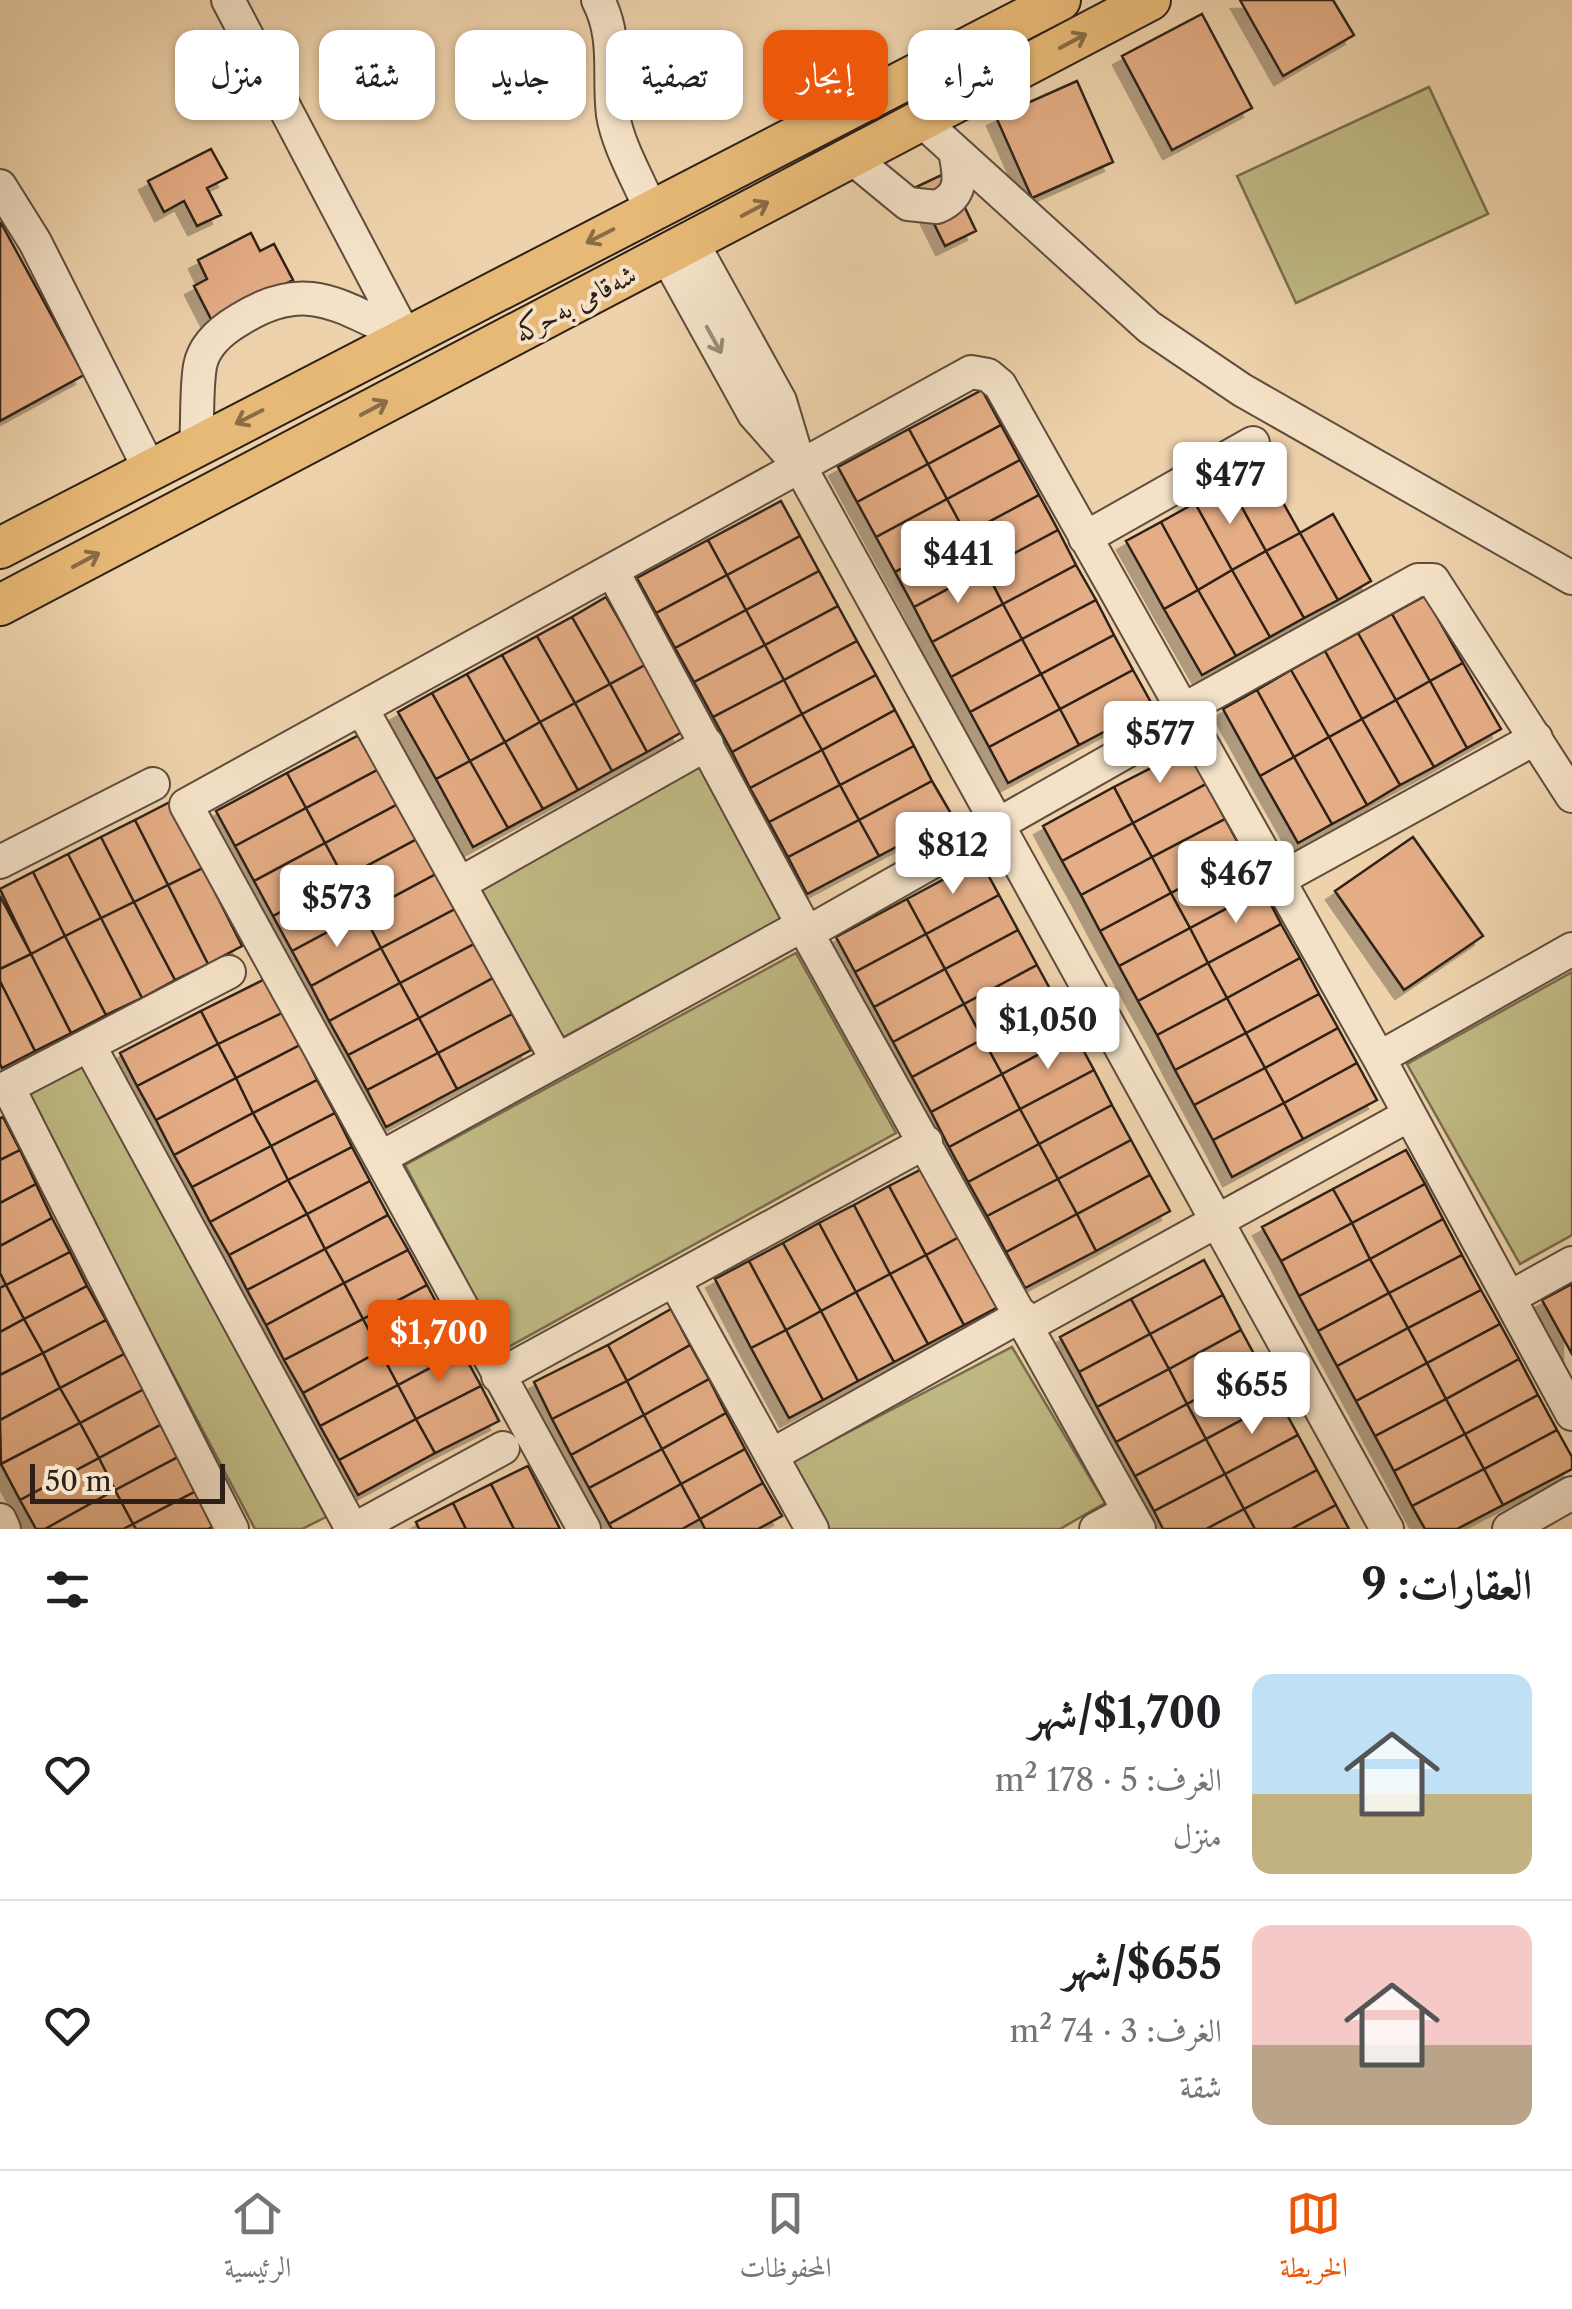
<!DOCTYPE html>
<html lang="ar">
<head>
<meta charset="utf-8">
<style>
  :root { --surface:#fff; --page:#f2f2f2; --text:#202124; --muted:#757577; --line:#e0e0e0; --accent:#ea580c }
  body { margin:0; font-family:"Libre Caslon Text",Amiri,serif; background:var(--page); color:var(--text); direction:rtl; height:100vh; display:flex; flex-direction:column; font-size:38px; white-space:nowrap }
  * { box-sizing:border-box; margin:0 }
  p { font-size:32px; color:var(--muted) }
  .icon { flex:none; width:55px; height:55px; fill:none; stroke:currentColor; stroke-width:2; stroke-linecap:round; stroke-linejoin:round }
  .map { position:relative; height:1529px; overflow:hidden; direction:ltr }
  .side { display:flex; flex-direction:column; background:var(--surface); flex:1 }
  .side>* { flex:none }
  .guide { position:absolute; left:30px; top:30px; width:1000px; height:90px; direction:rtl; display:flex; gap:20px }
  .scale { position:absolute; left:30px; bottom:25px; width:195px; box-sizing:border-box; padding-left:10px; border:5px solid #2e2018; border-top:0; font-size:28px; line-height:35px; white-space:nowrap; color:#2e2018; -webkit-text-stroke:8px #f4e2c8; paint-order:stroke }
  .price { position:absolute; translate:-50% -85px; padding:0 22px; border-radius:10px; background:#fff; color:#222; font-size:32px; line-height:65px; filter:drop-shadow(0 2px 5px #0008) }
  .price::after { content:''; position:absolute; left:50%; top:60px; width:30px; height:22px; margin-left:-15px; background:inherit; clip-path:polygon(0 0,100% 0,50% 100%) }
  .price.on { background:var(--accent); color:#fff }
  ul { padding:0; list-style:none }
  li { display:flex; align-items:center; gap:30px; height:250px; padding:0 40px }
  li+li { border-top:2px solid var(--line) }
  li span { display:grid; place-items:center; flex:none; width:280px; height:200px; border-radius:20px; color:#555 }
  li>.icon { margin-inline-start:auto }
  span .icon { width:120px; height:120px; fill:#fffc; stroke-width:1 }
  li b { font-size:42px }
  h2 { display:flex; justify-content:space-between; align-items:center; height:120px; padding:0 40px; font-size:42px }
  .chip { padding:0 35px; border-radius:20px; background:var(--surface); box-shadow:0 2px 8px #0004; font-size:35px; line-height:90px }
  .chip.on { background:var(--accent); color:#fff }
  .tab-bar { display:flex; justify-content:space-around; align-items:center; height:140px; border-top:2px solid var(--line); background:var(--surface); font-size:28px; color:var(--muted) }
  .tab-bar a { display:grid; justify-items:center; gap:5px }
  .tab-bar .on { color:var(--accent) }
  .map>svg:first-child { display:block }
  .green { fill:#c0ba84; stroke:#776d4e; stroke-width:2.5 }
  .building { fill:#e5ad85; stroke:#2e2018; stroke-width:2.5; filter:url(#shadow) }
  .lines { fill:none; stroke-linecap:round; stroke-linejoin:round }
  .minor-casing { stroke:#5e4c3d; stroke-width:36 }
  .major-casing { stroke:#2e2018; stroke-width:44 }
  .minor { stroke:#f4e2c8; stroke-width:32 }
  .major { stroke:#e7b976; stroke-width:40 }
  .oneway { stroke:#8a6c47 }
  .oneway2 { stroke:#9b8b79 }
  .labels { text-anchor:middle; stroke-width:8; stroke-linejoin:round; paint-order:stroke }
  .street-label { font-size:28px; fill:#2e2018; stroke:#f4e2c8 }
</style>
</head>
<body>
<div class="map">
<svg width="1572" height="1529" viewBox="0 0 1572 1529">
  <defs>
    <filter id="shadow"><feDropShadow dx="-9" dy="9" stdDeviation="0" flood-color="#0004"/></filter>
  </defs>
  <rect width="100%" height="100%" fill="#eed2ab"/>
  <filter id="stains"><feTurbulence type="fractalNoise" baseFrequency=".002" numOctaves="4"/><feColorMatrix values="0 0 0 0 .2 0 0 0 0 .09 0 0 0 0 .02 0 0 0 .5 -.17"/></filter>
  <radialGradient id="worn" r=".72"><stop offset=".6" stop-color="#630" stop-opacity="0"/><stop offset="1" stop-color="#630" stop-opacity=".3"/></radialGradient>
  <!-- green -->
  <path class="green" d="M1429 87 1488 214 1296 303 1237 176Z
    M702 765 785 917 562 1038 479 886Z
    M796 953 896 1133 503 1350 405 1165Z
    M1572 972V1235L1520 1264 1407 1064Z
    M85 1056 328 1516 302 1529H255L22 1089Z
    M1012 1347 1105 1503 1060 1529H829L791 1462Z"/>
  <!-- building -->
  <path class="building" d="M1240 0H1333L1354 35 1283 76Z
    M1202 14 1252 108 1172 150 1122 56Z
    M1077 81 1113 162 1032 198 996 117Z
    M211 149 227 178 207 188 221 215 197 226 184 201 164 212 148 181Z
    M948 172 976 231 945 246 916 187Z
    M1 223 84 375 0 421V224Z
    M251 233 260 251 274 244 293 280 212 321 194 286 207 279 198 260Z
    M982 390 1001 425 928 464 909 429Z
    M1001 425 1020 460 947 499 928 464Z
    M909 429 928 464 857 502 838 467Z
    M1020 460 1039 495 966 534 947 499Z
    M928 464 947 499 876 537 857 502Z
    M1262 465 1300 533 1266 551 1229 484Z
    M1229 484 1266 551 1232 570 1195 503Z
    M1039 495 1058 530 985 569 966 534Z
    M947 499 966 534 895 572 876 537Z
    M781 501 800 536 727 575 708 540Z
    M1195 503 1232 570 1198 590 1161 522Z
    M1333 514 1371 581 1338 600 1300 533Z
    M1161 522 1198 590 1164 609 1126 541Z
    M1058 530 1076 565 1003 604 985 569Z
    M1300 533 1338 600 1304 618 1266 551Z
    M966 534 985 569 914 607 895 572Z
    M800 536 819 571 746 610 727 575Z
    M708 540 727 575 656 613 637 578Z
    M1266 551 1304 618 1270 637 1232 570Z
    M1076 565 1096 600 1022 639 1003 604Z
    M985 569 1003 604 932 642 914 607Z
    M1232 570 1270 637 1236 656 1198 590Z
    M819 571 838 606 765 645 746 610Z
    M727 575 746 610 675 648 656 613Z
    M1198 590 1236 656 1202 675 1164 609Z
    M1425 596 1463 663 1430 681 1392 614Z
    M606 597 645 665 610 684 572 617Z
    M1096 600 1114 635 1041 674 1022 639Z
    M1003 604 1022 639 951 677 932 642Z
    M838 606 857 641 784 680 765 645Z
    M746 610 765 645 694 682 675 648Z
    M1392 614 1430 681 1396 700 1358 633Z
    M572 617 610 684 575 703 537 636Z
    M1358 633 1396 700 1362 719 1325 651Z
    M1114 635 1133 670 1060 709 1041 674Z
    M537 636 575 703 540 722 502 655Z
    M1022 639 1041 674 970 712 951 677Z
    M857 641 876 675 802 714 784 680Z
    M765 645 784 680 713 717 694 682Z
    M1325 651 1362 719 1329 737 1291 670Z
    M502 655 540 722 505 742 467 674Z
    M1463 663 1501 729 1467 748 1430 681Z
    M645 665 682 732 647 752 610 684Z
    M1133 670 1153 706 1079 745 1060 709Z
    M1291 670 1329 737 1294 757 1257 690Z
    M467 674 505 742 470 761 432 693Z
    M1041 674 1060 709 989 747 970 712Z
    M876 675 895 710 822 750 802 714Z
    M784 680 802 714 732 752 713 717Z
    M1430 681 1467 748 1434 767 1396 700Z
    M610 684 647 752 612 771 575 703Z
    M1257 690 1294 757 1260 776 1223 709Z
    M432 693 470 761 436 779 398 712Z
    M1396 700 1434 767 1400 785 1362 719Z
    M575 703 612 771 578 790 540 722Z
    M1060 709 1079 745 1008 783 989 747Z
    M895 710 914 746 840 785 822 750Z
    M802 714 822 750 750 788 732 752Z
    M1362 719 1400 785 1367 805 1329 737Z
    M540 722 578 790 543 809 505 742Z
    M361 734 379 769 306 808 287 773Z
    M1329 737 1367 805 1332 824 1294 757Z
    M505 742 543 809 508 828 470 761Z
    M914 746 932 781 859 820 840 785Z
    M1188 749 1206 784 1133 823 1114 787Z
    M822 750 840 785 769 822 750 788Z
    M1294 757 1332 824 1298 843 1260 776Z
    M470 761 508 828 473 847 436 779Z
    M379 769 398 804 325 843 306 808Z
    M287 773 306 808 235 846 216 811Z
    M932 781 953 817 879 856 859 820Z
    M1206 784 1225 819 1152 857 1133 823Z
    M840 785 859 820 788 857 769 822Z
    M1114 787 1133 823 1062 861 1043 826Z
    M170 802 203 868 168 885 135 820Z
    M398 804 417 839 344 878 325 843Z
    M306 808 325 843 254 881 235 846Z
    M1225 819 1244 854 1171 893 1152 857Z
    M135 820 168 885 134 902 101 837Z
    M859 820 879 856 807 894 788 857Z
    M1133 823 1152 857 1081 895 1062 861Z
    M101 837 134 902 101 918 68 854Z
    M1413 837 1483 936 1404 990 1335 891Z
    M417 839 436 874 363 913 344 878Z
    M325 843 344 878 273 916 254 881Z
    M68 854 101 918 65 936 33 872Z
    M1244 854 1263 889 1190 928 1171 893Z
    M1152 857 1171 893 1100 931 1081 895Z
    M980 860 999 895 926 934 907 899Z
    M203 868 242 946 208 964 168 885Z
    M33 872 65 936 31 954 0 889Z
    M436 874 455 909 381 948 363 913Z
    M344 878 363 913 292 951 273 916Z
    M168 885 208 964 175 980 134 902Z
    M1263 889 1281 924 1208 963 1190 928Z
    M1171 893 1190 928 1119 966 1100 931Z
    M999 895 1018 930 945 969 926 934Z
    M0 896 31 954 0 969Z
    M907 899 926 934 855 972 836 937Z
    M134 902 175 980 142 998 101 918Z
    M455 909 474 944 400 983 381 948Z
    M363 913 381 948 311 986 292 951Z
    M101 918 142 998 106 1015 65 936Z
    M1281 924 1300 958 1227 998 1208 963Z
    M1190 928 1208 963 1138 1001 1119 966Z
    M1018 930 1037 965 964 1004 945 969Z
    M926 934 945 969 874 1007 855 972Z
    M65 936 106 1015 71 1033 31 954Z
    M474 944 493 978 419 1018 400 983Z
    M381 948 400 983 329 1021 311 986Z
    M31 954 71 1033 35 1051 0 981V969Z
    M1300 958 1319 994 1246 1033 1227 998Z
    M1208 963 1227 998 1157 1035 1138 1001Z
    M1037 965 1056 1000 983 1039 964 1004Z
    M945 969 964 1004 893 1042 874 1007Z
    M267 978 284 1012 218 1044 201 1011Z
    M493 978 512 1014 438 1053 419 1018Z
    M0 981 35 1051 2 1068 0 1064Z
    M400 983 419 1018 348 1055 329 1021Z
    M1319 994 1338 1028 1265 1068 1246 1033Z
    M1227 998 1246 1033 1175 1070 1157 1035Z
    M1056 1000 1075 1035 1002 1074 983 1039Z
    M964 1004 983 1039 912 1077 893 1042Z
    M201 1011 218 1044 137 1086 120 1053Z
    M284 1012 300 1045 236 1078 218 1044Z
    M512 1014 531 1050 457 1089 438 1053Z
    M419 1018 438 1053 367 1090 348 1055Z
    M1338 1028 1357 1063 1284 1103 1265 1068Z
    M1246 1033 1265 1068 1194 1105 1175 1070Z
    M1075 1035 1094 1070 1020 1109 1002 1074Z
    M983 1039 1002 1074 931 1112 912 1077Z
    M218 1044 236 1078 156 1120 137 1086Z
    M300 1045 317 1080 253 1113 236 1078Z
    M438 1053 457 1089 386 1127 367 1090Z
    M1357 1063 1377 1100 1303 1139 1284 1103Z
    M1265 1068 1284 1103 1213 1140 1194 1105Z
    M1094 1070 1112 1105 1039 1144 1020 1109Z
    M1002 1074 1020 1109 949 1147 931 1112Z
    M236 1078 253 1113 174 1155 156 1120Z
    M317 1080 335 1113 271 1146 253 1113Z
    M1284 1103 1303 1139 1232 1177 1213 1140Z
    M1112 1105 1131 1140 1058 1179 1039 1144Z
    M1020 1109 1039 1144 968 1182 949 1147Z
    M253 1113 271 1146 192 1187 174 1155Z
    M335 1113 352 1147 288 1180 271 1146Z
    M3 1117 20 1150 0 1160V1118Z
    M1131 1140 1150 1175 1077 1214 1058 1179Z
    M1039 1144 1058 1179 987 1216 968 1182Z
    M271 1146 288 1180 210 1222 192 1187Z
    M352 1147 370 1181 307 1214 288 1180Z
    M20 1150 36 1184 0 1203V1160Z
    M1406 1150 1425 1184 1352 1223 1333 1189Z
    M924 1168 961 1236 926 1255 889 1186Z
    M1150 1175 1170 1211 1096 1251 1077 1214Z
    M1058 1179 1077 1214 1006 1252 987 1216Z
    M288 1180 307 1214 229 1255 210 1222Z
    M370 1181 388 1215 325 1249 307 1214Z
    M36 1184 52 1218 0 1246V1203Z
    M1425 1184 1443 1219 1370 1259 1352 1223Z
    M889 1186 926 1255 890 1274 854 1205Z
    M1333 1189 1352 1223 1281 1261 1262 1227Z
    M854 1205 890 1274 856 1292 819 1223Z
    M307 1214 325 1249 247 1290 229 1255Z
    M1077 1214 1096 1251 1025 1288 1006 1252Z
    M388 1215 408 1250 344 1283 325 1249Z
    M52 1218 70 1252 6 1285 0 1273V1246Z
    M1443 1219 1462 1255 1389 1293 1370 1259Z
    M819 1223 856 1292 821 1311 783 1243Z
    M1352 1223 1370 1259 1299 1296 1281 1261Z
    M961 1236 998 1307 964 1325 926 1255Z
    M783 1243 821 1311 786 1330 749 1261Z
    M325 1249 344 1283 266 1325 247 1290Z
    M408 1250 427 1285 363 1319 344 1283Z
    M70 1252 87 1286 24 1319 6 1285Z
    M926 1255 964 1325 928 1344 890 1274Z
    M1462 1255 1481 1290 1408 1328 1389 1293Z
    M1370 1259 1389 1293 1318 1331 1299 1296Z
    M1204 1260 1223 1295 1150 1334 1131 1299Z
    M749 1261 786 1330 751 1348 715 1279Z
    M890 1274 928 1344 894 1362 856 1292Z
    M344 1283 363 1319 284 1360 266 1325Z
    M1572 1284V1354L1542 1300Z
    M6 1285 24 1319 0 1332V1288Z
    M427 1285 444 1317 380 1351 363 1319Z
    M87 1286 106 1320 43 1353 24 1319Z
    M1481 1290 1500 1324 1427 1363 1408 1328Z
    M856 1292 894 1362 858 1381 821 1311Z
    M1389 1293 1408 1328 1337 1366 1318 1331Z
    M1223 1295 1241 1330 1169 1369 1150 1334Z
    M1131 1299 1150 1334 1079 1372 1060 1337Z
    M671 1309 690 1345 627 1381 608 1345Z
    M821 1311 858 1381 823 1400 786 1330Z
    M444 1317 462 1351 398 1385 380 1351Z
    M24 1319 43 1353 0 1375V1332Z
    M363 1319 380 1351 303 1393 284 1360Z
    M106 1320 124 1354 60 1388 43 1353Z
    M1500 1324 1519 1359 1446 1399 1427 1363Z
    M1408 1328 1427 1363 1356 1401 1337 1366Z
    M786 1330 823 1400 789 1418 751 1348Z
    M1241 1330 1260 1365 1187 1404 1169 1369Z
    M1150 1334 1169 1369 1097 1407 1079 1372Z
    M608 1345 627 1381 552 1419 534 1382Z
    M690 1345 709 1379 644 1415 627 1381Z
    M380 1351 398 1385 320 1426 303 1393Z
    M462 1351 481 1386 416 1419 398 1385Z
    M43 1353 60 1388 0 1420V1375Z
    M124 1354 144 1389 80 1423 60 1388Z
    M1519 1359 1538 1395 1465 1434 1446 1399Z
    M1427 1363 1446 1399 1375 1436 1356 1401Z
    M1260 1365 1279 1400 1206 1439 1187 1404Z
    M1169 1369 1187 1404 1116 1442 1097 1407Z
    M709 1379 726 1413 662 1449 644 1415Z
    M627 1381 644 1415 571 1455 552 1419Z
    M398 1385 416 1419 339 1460 320 1426Z
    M481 1386 499 1421 435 1453 416 1419Z
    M60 1388 80 1423 1 1464 0 1420Z
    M144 1389 162 1424 99 1458 80 1423Z
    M1538 1395 1557 1430 1484 1469 1465 1434Z
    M1446 1399 1465 1434 1394 1471 1375 1436Z
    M1279 1400 1298 1435 1225 1474 1206 1439Z
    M1187 1404 1206 1439 1135 1476 1116 1442Z
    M726 1413 745 1449 681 1484 662 1449Z
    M644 1415 662 1449 589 1488 571 1455Z
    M416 1419 435 1453 358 1495 339 1460Z
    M80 1423 99 1458 20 1500 1 1464Z
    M162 1424 180 1456 115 1490 99 1458Z
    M1557 1430 1572 1457V1469L1503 1505 1484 1469Z
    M1465 1434 1484 1469 1412 1506 1394 1471Z
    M1298 1435 1317 1470 1244 1509 1225 1474Z
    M1206 1439 1225 1474 1154 1511 1135 1476Z
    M662 1449 681 1484 609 1524 589 1488Z
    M745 1449 763 1483 700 1519 681 1484Z
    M180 1456 198 1490 133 1524 115 1490Z
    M99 1458 115 1490 45 1529H36L20 1500Z
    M528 1466 560 1529H514L491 1484Z
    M1484 1469 1503 1505 1457 1529H1425L1412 1506Z
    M1317 1470 1336 1505 1291 1529H1255L1244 1509Z
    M1225 1474 1244 1509 1206 1529H1163L1154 1511Z
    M763 1483 782 1516 758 1529H705L700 1519Z
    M491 1484 514 1529H466L453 1503Z
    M681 1484 700 1519 682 1529H612L609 1524Z
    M115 1490 133 1524 123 1529H45Z
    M198 1490 216 1525 208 1529H136L133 1524Z
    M453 1503 466 1529H419L416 1522Z
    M1336 1505 1349 1529H1291Z
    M1244 1509 1255 1529H1206Z"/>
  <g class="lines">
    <!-- minor casing -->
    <g class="minor-casing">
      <path id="minor" d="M228 0 405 336
        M598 0C618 39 608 74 613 115 618 146 639 181 651 210
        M922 121 1149 327 1242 390 1572 578
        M852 158 908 204 937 207C964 195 960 177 955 151
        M0 186 35 242 149 468
        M692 242 780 401 798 461
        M666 255 754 414 799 465 1387 1529
        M196 444C198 419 196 391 200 366 204 345 222 330 239 320 307 277 340 307 405 336
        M1085 538 1253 443
        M612 570 807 933 1139 1529
        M362 709 557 1060
        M1183 710 1418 580H1433L1572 796
        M0 862 153 784
        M1278 880 1536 738
        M461 883 707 744
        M807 933 1187 717
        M90 1047 352 1529
        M1379 1058 1572 949
        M8 1087 232 1529
        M0 1091 229 972
        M382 1157 803 925
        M674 1280 812 1529
        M1509 1298 1572 1263
        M1027 1326 1409 1115
        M498 1376 926 1142
        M772 1455 1022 1315
        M0 1520 4 1529
        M355 1529 503 1448
        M584 1529 186 805 971 372 988 375 1000 385 1379 1058 1572 1414
        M1096 1529 1129 1511
        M1509 1529 1572 1493"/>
    </g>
    <!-- major casing -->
    <g class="major-casing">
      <path id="major" d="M0 548 1060 0
        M0 605 1150 0"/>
    </g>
    <!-- minor -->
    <use href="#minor" class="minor"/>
    <!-- major -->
    <use href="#major" class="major"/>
  </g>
  <!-- one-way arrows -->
  <defs><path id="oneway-shaft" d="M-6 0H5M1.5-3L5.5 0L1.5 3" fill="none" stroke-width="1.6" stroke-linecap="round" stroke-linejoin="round" transform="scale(2.5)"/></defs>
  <g class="oneway">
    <use href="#oneway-shaft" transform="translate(1073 41) rotate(-28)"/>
    <use href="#oneway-shaft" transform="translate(755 209) rotate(-28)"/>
    <use href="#oneway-shaft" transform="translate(600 236) rotate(153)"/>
    <use href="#oneway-shaft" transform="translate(374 408) rotate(-28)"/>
    <use href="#oneway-shaft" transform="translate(249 417) rotate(153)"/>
    <use href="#oneway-shaft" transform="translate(86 560) rotate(-28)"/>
  </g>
  <use class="oneway2" href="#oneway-shaft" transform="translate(714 340) rotate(61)"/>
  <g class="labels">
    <!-- street labels -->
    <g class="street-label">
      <text transform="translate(575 303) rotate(-28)" y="10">شەقامی بەحرکە</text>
    </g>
  </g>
  <rect width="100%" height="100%" filter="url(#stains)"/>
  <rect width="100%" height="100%" fill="url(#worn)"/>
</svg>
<div class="scale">50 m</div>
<b class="price" style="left:1230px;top:527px">$477</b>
<b class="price" style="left:958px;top:606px">$441</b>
<b class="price" style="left:1160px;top:786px">$577</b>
<b class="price" style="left:953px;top:897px">$812</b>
<b class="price" style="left:1236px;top:926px">$467</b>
<b class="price" style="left:337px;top:950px">$573</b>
<b class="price" style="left:1048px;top:1072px">$1,050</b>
<b class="price on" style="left:439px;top:1385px">$1,700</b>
<b class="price" style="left:1252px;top:1437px">$655</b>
<div class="guide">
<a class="chip">شراء</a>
<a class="chip on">إيجار</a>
<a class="chip">تصفية</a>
<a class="chip">جديد</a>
<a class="chip">شقة</a>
<a class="chip">منزل</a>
</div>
</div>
<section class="side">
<h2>العقارات: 9<svg class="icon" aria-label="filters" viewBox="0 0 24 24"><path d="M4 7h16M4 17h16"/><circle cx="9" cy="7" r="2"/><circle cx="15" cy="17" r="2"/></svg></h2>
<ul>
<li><span style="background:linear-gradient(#bfe0f5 60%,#c2b280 0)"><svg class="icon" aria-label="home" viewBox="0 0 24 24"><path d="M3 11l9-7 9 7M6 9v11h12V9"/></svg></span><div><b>$1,700/شهر</b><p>الغرف: 5 · 178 m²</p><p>منزل</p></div><svg class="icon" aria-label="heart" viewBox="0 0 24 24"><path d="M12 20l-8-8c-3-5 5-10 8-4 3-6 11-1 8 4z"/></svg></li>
<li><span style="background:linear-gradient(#f6c9c9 60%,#b9a48a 0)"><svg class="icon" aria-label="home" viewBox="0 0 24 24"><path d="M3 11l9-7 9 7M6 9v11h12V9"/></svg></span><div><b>$655/شهر</b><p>الغرف: 3 · 74 m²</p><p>شقة</p></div><svg class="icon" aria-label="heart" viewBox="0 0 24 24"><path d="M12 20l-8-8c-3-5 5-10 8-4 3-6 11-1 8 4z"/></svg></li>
</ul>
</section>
<nav class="tab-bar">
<a class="on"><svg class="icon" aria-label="map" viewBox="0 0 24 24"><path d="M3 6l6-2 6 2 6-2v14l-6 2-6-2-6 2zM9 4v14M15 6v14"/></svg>الخريطة</a>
<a><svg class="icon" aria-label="saved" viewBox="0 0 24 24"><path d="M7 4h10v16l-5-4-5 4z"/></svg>المحفوظات</a>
<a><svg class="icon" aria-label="home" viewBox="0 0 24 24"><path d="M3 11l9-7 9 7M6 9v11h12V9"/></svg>الرئيسية</a>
</nav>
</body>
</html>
